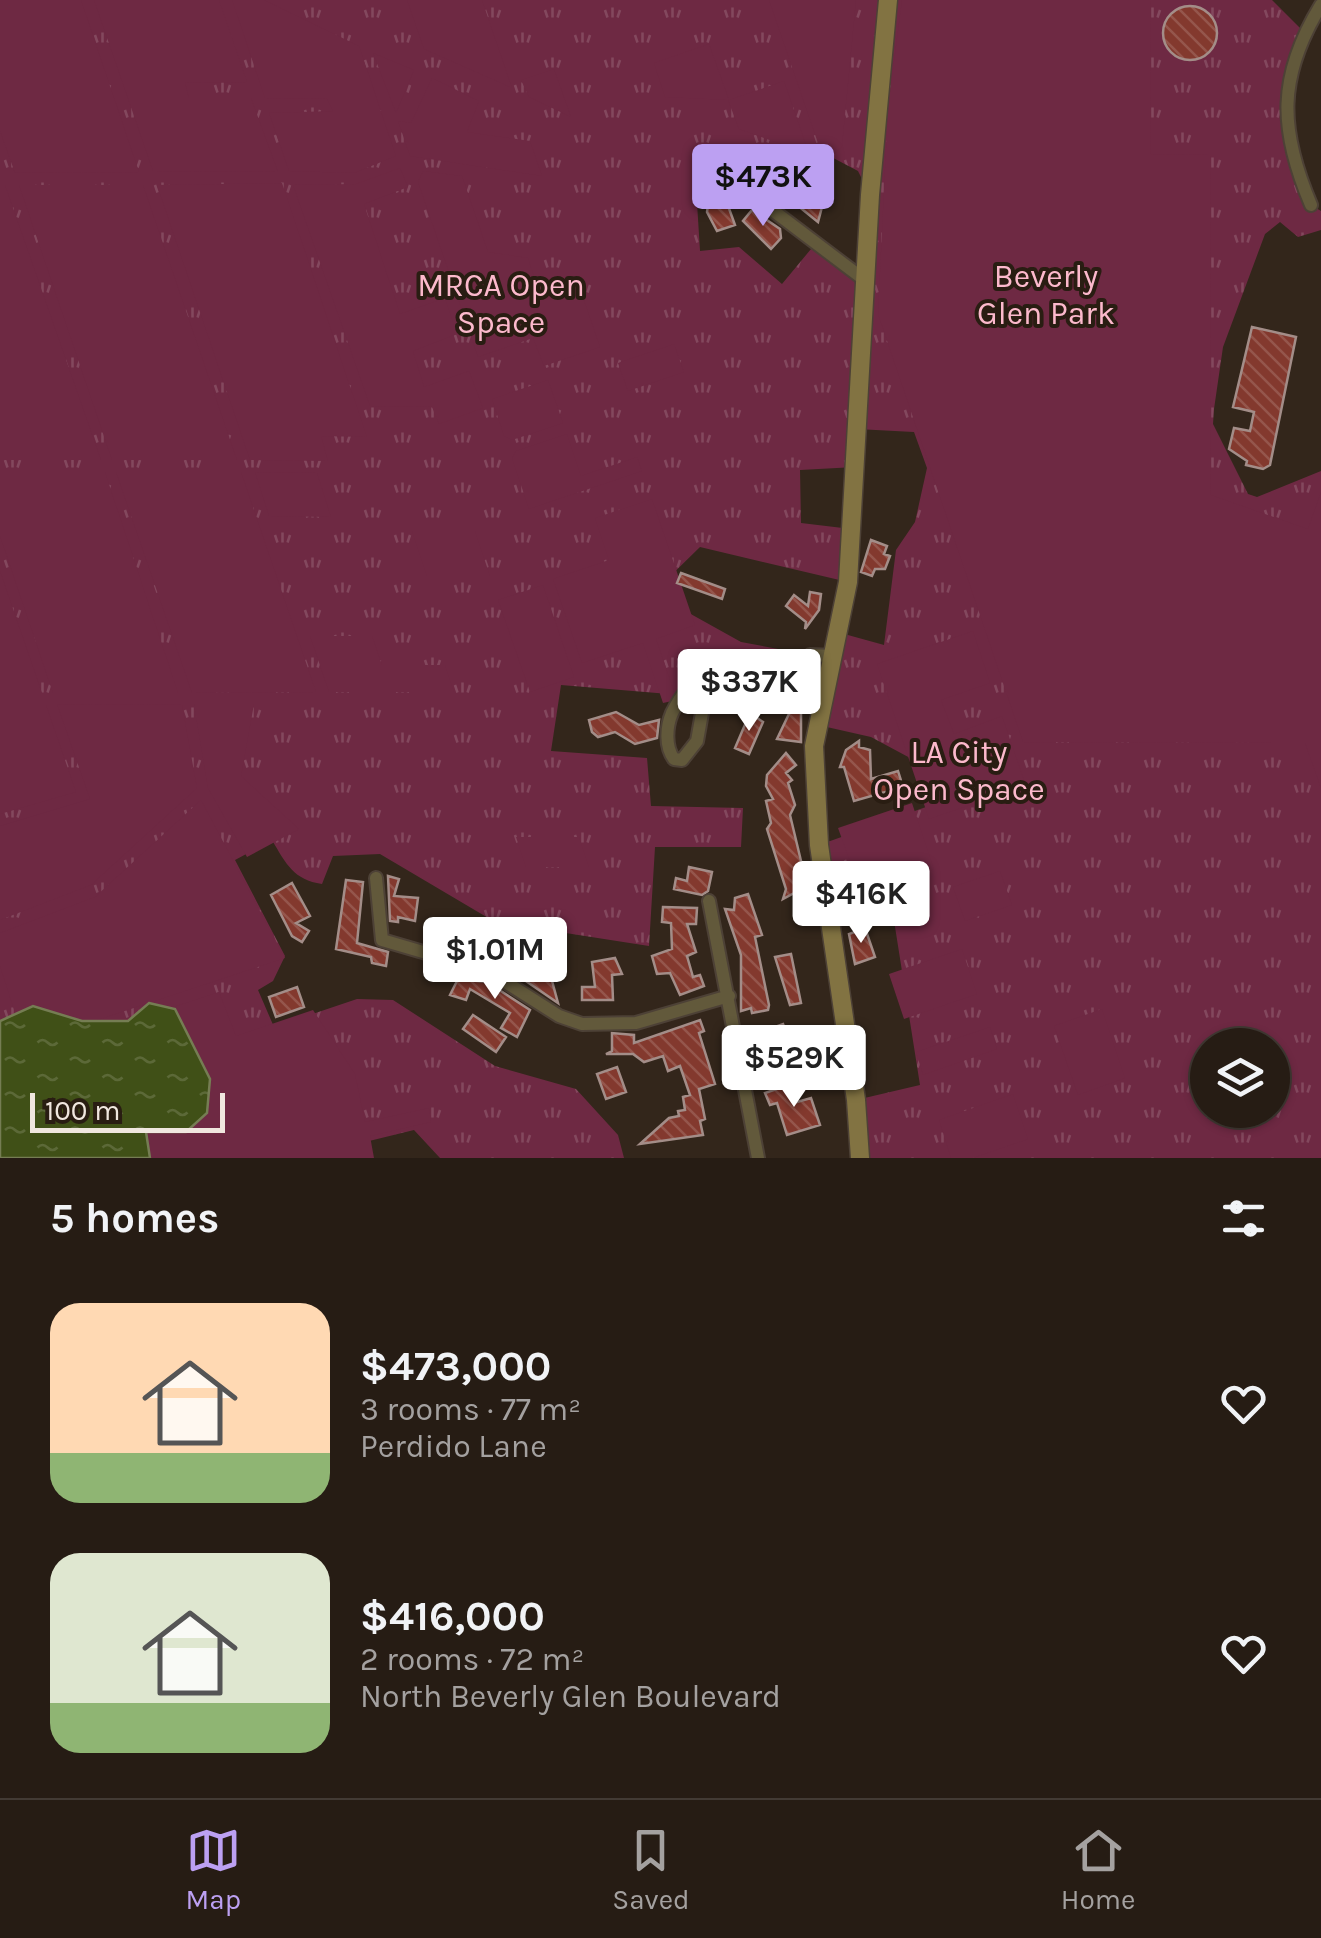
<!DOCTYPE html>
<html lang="en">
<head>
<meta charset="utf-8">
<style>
  :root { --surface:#261c14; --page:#322922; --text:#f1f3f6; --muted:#a4a1a0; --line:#423a34; --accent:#bca0f2 }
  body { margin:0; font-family:Karla,sans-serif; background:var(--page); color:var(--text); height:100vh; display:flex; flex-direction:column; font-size:38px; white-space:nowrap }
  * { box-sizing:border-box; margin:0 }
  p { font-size:32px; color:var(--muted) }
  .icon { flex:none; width:55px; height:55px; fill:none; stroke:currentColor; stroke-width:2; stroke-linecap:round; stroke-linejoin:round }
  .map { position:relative; height:1158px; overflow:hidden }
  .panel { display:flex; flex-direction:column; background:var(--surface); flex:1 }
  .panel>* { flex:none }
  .controls { position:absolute; left:1190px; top:1028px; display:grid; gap:20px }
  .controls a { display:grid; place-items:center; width:100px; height:100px; border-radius:50%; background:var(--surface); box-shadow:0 2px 8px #0004,0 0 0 2px var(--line); font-size:50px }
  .scale { position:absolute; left:30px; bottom:25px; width:195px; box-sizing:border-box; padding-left:10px; border:5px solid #f0e7df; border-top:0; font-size:28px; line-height:35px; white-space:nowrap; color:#f0e7df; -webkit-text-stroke:8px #291d12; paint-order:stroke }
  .price { position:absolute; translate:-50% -85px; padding:0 22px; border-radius:10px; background:#fff; color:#222; font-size:32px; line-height:65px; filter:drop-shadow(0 2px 5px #0008) }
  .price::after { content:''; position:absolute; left:50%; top:60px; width:30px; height:22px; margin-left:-15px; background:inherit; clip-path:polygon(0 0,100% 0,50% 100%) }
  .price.current { background:var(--accent); color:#111 }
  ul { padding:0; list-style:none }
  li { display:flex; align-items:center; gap:30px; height:250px; padding:0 50px }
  li span { display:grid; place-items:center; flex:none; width:280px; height:200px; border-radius:30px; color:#555 }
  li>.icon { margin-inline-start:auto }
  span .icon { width:120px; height:120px; fill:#fffc; stroke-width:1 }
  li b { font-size:42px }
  h2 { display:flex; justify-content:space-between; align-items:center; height:120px; padding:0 50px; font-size:42px }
  .menu { display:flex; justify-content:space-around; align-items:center; height:140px; border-top:2px solid var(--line); background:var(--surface); font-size:28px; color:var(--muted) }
  .menu a { display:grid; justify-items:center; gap:5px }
  .menu .current { color:var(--accent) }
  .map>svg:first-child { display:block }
  .grass { fill:url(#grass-tufts); fill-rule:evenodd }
  .green { fill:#6e2943 }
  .water { fill:url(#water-ripples); stroke:#757d53; stroke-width:2.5 }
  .building { fill:url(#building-back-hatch); stroke:#a38d88; stroke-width:2.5 }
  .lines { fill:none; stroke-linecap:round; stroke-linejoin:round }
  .street-casing { stroke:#4d4136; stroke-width:16 }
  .secondary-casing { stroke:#4d4136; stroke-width:21 }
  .street { stroke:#62593b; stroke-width:12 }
  .secondary { stroke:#827342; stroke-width:18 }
  .labels { text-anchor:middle; stroke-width:8; stroke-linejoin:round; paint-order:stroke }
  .park-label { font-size:32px; fill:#fcb9cc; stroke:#291d12 }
</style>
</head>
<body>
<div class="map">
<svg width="1321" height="1158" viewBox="0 0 1321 1158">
  <defs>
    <pattern id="grass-tufts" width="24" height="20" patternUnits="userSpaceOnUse" patternTransform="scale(2.5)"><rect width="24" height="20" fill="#6e2943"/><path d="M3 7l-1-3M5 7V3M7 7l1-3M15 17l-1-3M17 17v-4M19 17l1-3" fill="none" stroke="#83485e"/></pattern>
    <pattern id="water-ripples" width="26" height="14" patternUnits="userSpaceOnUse" patternTransform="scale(2.5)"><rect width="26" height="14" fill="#405017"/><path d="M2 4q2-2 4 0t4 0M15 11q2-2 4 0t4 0" fill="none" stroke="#5c6938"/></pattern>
    <pattern id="building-back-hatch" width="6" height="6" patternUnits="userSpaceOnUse" patternTransform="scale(2.5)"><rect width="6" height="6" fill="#83392e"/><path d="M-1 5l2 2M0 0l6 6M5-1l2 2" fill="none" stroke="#95564c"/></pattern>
  </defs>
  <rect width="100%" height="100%" fill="#33261b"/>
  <!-- grass -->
  <path class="grass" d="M0 0H1272L1304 32 1285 117 1311 205 1321 211V230L1298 237 1280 222 1265 234 1223 347 1214 409 1213 424 1248 494 1257 497 1321 471V1158H860L856 1100 920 1085 890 895 827 906 819 845 926 807 912 759 871 737 818 725 837 632 884 645 896 550 915 522 927 468 914 432 857 429 855 467 800 470 801 523 851 529 848 582 700 547 653 593 741 642 810 655 781 683 711 676 681 695 561 685 551 751 647 758 651 806 743 808 741 847H655L649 946 495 922 380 854 333 856 322 884C294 880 286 864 272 840L235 860 285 956 273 981 258 990 274 1027 357 999 393 1000 495 1066 576 1089 618 1135 624 1158H440L414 1130 365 1142 129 1021H0ZM791 150 804 154 818 150 858 171 870 195 865 281 816 243 782 284 739 247 700 251 696 187 734 190 779 180ZM1208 1045H1272V1110H1208Z"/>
  <!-- green -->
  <path class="green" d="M0 0H81L139 172 15 173 0 131Z
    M94 0H219L247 82 185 83 189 98H251L278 172 153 171Z
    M232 0H264L359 46 396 156 354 173 289 171 269 113 333 111 327 99 265 98Z
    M407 0H482L512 88 424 49Z
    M769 0H856L842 146 835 154 820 149Z
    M902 0H1150L1151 154 1210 155 1211 495 1308 529 1321 492V788L1305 743 1023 742 878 314 888 107Z
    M709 44 729 100 784 81 809 154 739 129 728 100 665 97 654 63Z
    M373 53 414 70 396 113Z
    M554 69 571 117 529 97 521 80Z
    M432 78 479 101 467 132 530 141 542 176 410 156 398 121 411 123Z
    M400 168 408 187 364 204 400 314 445 298 457 334 413 351 424 387 469 371 483 408 439 424 432 407 370 406 293 185 356 184Z
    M423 171 462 176 488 252 528 258 538 289 576 277 600 347 544 366 533 338 478 357 418 182Z
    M282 183 367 437 321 436 328 461 250 460 157 185Z
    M0 185H5L101 460H0Z
    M19 185H143L237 460H112Z
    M674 344 684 372 628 391 618 363Z
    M548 380 563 423 512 440 504 436 492 399Z
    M567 434 581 476 637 457 642 471 529 509 512 458 516 451Z
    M0 472H105L178 693H53L0 536Z
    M116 472H241L316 692 192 693Z
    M255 472 317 473 331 517 269 516Z
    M652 499 695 625 656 639 677 700 663 703 643 643 582 663 553 579 609 560 595 518Z
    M412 531H475L490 576H427Z
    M0 571 42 693H0Z
    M543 585 574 677 530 692 498 600Z
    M973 631 990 683 941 700 954 734 1002 716 1026 786 929 819 877 664Z
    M310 636H372L382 665H445L454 692H329Z
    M57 704 182 705 197 788 91 885 0 920V826L90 799Z
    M194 704H254L241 776 299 829 247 857 208 788Z
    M0 705H46L76 792 0 814Z
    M201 800 285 958 25 1044 0 966V933L95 897Z
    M912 803 934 869 862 895 838 828Z
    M516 837H579L589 867H526Z
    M1000 871 1012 905 965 921 953 887Z
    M962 949 977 994 904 1019 889 974Z
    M219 992 236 1036 313 1010 355 1074 365 1122 429 1108 431 1122 370 1136 374 1158H81L29 1055Z
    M1102 1009 1125 1078 1078 1095 1054 1026Z
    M990 1027 997 1049 923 1075 916 1052Z
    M1013 1094 1028 1139 973 1158H951L939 1120Z"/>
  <!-- water -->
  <path class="water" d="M149 1003 175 1009 210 1079 207 1113 186 1132H146L150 1158H0V1021L33 1006 82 1021H128Z"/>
  <!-- building -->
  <path class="building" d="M1163 33a27 27 0 1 1 54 0a27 27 0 1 1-54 0Z
    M812 172 823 203 818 222 782 193 794 186 797 173Z
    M721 200 727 203 735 225 717 231 707 212 708 205Z
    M752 210 780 229 781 238 771 249 743 221Z
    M1252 327 1296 337 1270 465 1263 469 1246 465 1247 461 1229 449 1234 428 1250 431 1254 412 1233 407Z
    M871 540 887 546 884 554 890 556 885 569H875L872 576 861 572Z
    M681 573 725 589 722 599 677 583Z
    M810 592 821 594 819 610 805 629 806 622 786 606 794 595 808 606Z
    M799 693 809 698 801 714V742L777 739Z
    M616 712 639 725 659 720 657 738 635 744 615 732 598 737 592 732 589 720Z
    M750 713 763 722 749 754 735 748Z
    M859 741V747L870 750 871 779 898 771 903 787 854 801 844 767H840L846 750Z
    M786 753 796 765 786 773 792 780 788 783 795 805 790 815 807 886 783 899 786 889 767 829 771 823 766 801 773 799 766 786 767 775Z
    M689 867 712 872 708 891 702 895 674 889 676 878 687 881Z
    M388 876 399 879 394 896 418 898 415 921 398 917V922L390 921Z
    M346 880 363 882 357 943 388 952 386 966 372 963 371 957 336 949Z
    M292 883 310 916 296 923 309 931 302 942 292 936 271 895Z
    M748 894 762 935 755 937 769 1005 768 1010 752 1013 751 1008 741 1011V955L725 909 734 910 735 898Z
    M663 907 697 908 696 924H687L696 952 687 956 693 977 700 975 704 986 680 995 670 973 657 974 652 956 672 949 671 923 662 922Z
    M436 924 449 928 447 935 474 941 478 930 496 935 493 946 517 958 514 965 552 981 558 1003 504 966 432 942Z
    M865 928 875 957 855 964 849 934Z
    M791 954 801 1003 790 1005 775 957Z
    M615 958 622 974 612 975 613 1000H582V987H595L592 962Z
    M458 979 487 982 530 1010 517 1037 501 1028 510 1013 470 989 466 1000 450 995Z
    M297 987 304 1007 276 1017 269 997Z
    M473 1015 506 1037 496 1052 463 1029Z
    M700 1020 704 1031 699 1033 715 1084 699 1089 705 1119 700 1121 703 1135 640 1144 669 1118 679 1116 678 1111 685 1110 683 1097 690 1095 680 1066 668 1071 663 1056 644 1062 633 1054H606L612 1051V1033L634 1035V1043Z
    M783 1024 791 1046 798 1044 806 1073 786 1079 775 1042 751 1051 747 1037Z
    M617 1067 626 1092 606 1099 597 1074Z
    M791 1084 797 1102 811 1098 820 1125 787 1135 777 1103 770 1105 765 1093Z"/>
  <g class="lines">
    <!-- street casing -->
    <g class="street-casing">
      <path id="street" d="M763 203 866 281
        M1311 205C1279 130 1277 77 1321 5
        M752 683 705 696 697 741 682 760 674 759C665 747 666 727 672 713 706 644 733 697 781 682 795 678 801 665 810 655L832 656
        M376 878 382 940 488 971 559 1016 582 1024 636 1023 729 996
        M709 901 758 1158"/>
    </g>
    <!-- secondary casing -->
    <g class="secondary-casing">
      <path id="secondary" d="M860 1158 856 1100 819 845 814 746 848 582 870 195 888 0"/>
    </g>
    <!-- street -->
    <use href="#street" class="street"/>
    <!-- secondary -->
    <use href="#secondary" class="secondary"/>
  </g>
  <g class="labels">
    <!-- park labels -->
    <g class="park-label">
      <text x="1046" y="287">Beverly<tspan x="1046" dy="37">Glen Park</tspan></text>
      <text x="501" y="296">MRCA Open<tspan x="501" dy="37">Space</tspan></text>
      <text x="959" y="763">LA City<tspan x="959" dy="37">Open Space</tspan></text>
    </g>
  </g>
</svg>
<div class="controls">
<a><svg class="icon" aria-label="layers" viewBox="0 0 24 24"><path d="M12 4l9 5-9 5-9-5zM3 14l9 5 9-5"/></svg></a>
</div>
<div class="scale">100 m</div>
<b class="price current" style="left:763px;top:229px">$473K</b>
<b class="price" style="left:749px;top:734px">$337K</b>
<b class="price" style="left:861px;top:946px">$416K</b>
<b class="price" style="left:495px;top:1002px">$1.01M</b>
<b class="price" style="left:794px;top:1110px">$529K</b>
</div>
<section class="panel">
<h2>5 homes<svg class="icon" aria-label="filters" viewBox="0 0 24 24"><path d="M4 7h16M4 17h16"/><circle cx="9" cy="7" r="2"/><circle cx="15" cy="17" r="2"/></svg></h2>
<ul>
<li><span style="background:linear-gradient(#ffd9b3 75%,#8fb573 0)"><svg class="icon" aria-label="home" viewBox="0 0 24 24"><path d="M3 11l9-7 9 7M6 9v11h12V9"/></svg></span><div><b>$473,000</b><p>3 rooms · 77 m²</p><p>Perdido Lane</p></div><svg class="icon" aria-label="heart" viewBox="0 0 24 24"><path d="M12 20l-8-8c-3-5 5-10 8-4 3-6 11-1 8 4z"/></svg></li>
<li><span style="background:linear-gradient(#dfe7d0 75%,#8fb573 0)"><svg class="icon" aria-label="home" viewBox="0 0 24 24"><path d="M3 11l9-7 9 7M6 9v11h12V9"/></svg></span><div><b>$416,000</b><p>2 rooms · 72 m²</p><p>North Beverly Glen Boulevard</p></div><svg class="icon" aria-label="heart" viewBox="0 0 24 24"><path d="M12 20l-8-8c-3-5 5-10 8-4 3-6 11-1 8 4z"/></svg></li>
</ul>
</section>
<nav class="menu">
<a class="current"><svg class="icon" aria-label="map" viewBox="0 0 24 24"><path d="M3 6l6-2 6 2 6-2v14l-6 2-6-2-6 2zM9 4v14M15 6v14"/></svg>Map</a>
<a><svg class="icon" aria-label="saved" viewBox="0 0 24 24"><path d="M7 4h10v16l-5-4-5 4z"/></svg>Saved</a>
<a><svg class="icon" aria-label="home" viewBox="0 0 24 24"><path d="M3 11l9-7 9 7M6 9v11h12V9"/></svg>Home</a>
</nav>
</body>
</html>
